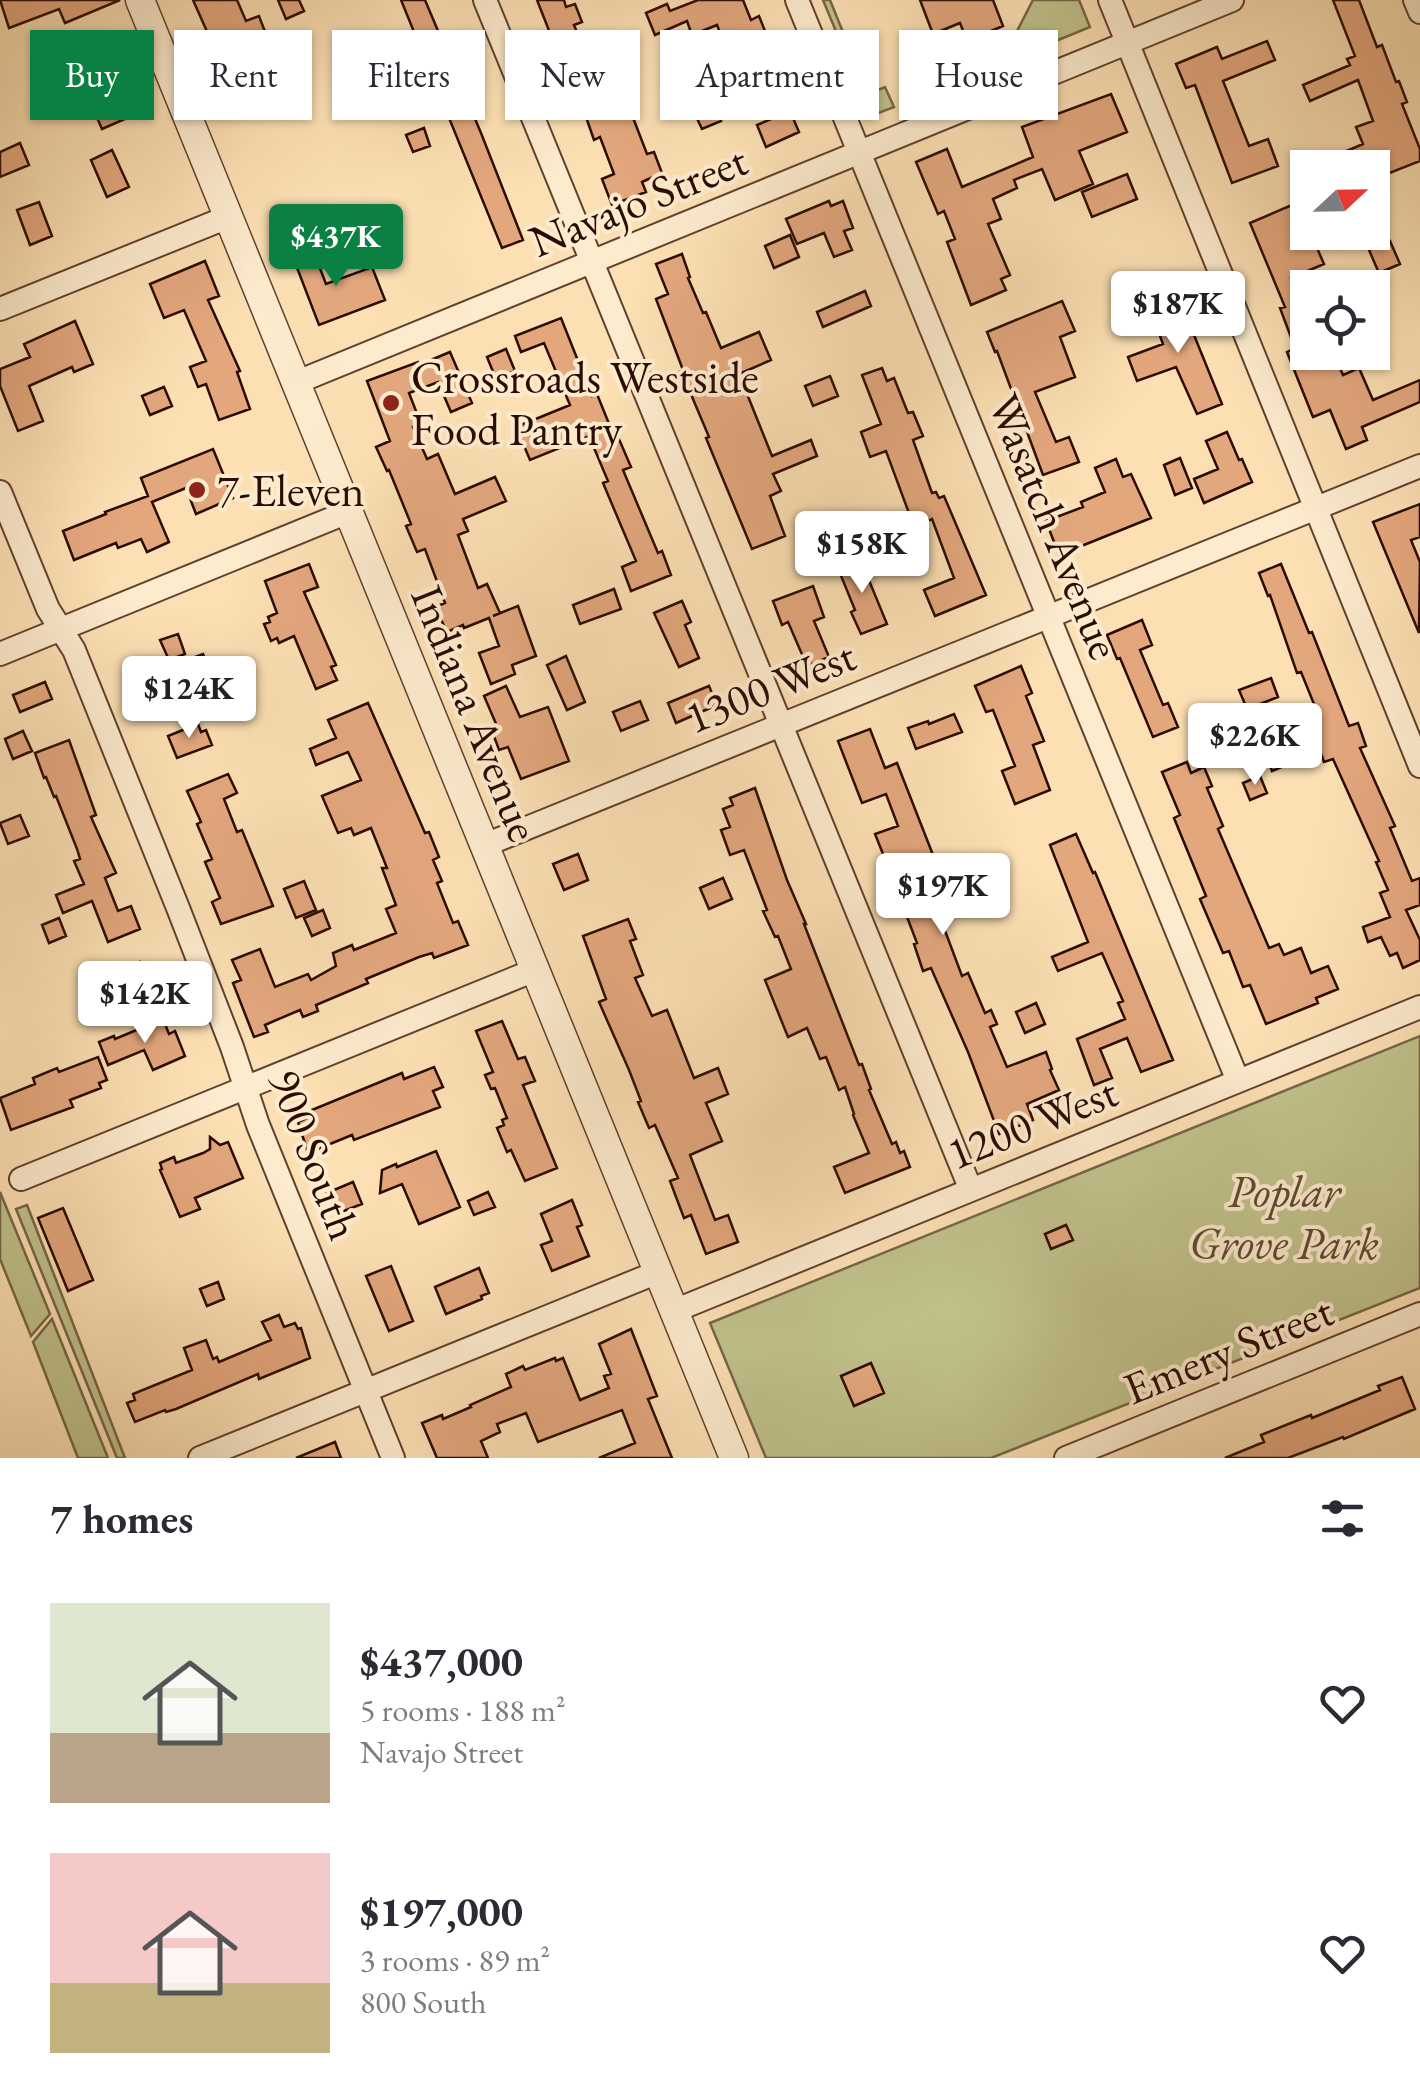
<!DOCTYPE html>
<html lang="en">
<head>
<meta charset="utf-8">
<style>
  :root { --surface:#fff; --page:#f2f2f3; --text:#2b2b33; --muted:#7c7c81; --accent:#0b8043 }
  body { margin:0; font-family:"EB Garamond",serif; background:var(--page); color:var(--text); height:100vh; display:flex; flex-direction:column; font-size:38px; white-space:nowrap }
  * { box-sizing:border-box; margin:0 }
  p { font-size:32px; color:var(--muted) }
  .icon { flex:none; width:55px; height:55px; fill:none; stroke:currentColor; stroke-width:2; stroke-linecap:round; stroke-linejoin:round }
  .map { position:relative; height:1458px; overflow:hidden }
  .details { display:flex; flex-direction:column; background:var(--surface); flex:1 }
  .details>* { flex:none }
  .top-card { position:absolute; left:30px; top:30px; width:1360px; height:90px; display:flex; gap:20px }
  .needle { width:65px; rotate:68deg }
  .tools { position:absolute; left:1290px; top:150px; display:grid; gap:20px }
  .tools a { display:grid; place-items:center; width:100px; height:100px; border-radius:0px; background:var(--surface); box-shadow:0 2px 8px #0004; font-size:50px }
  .price { position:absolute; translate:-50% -85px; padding:0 22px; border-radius:10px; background:#fff; color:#222; font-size:32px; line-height:65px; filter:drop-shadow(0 2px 5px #0008) }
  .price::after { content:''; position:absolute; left:50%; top:60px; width:30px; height:22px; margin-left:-15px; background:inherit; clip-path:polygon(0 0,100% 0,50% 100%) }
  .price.on { background:var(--accent); color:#fff }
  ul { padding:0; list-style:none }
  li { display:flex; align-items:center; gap:30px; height:250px; padding:0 50px }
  li span { display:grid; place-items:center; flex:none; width:280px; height:200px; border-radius:0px; color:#555 }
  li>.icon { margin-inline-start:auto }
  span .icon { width:120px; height:120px; fill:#fffc; stroke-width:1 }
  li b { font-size:42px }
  h2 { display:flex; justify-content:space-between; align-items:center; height:120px; padding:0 50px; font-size:42px }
  .tag { padding:0 35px; border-radius:0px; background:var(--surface); box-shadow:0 2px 8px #0004; font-size:35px; line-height:90px }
  .tag.on { background:var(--accent); color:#fff }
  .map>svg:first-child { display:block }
  .green { fill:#c1c28c; stroke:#766647; stroke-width:2.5 }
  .building { fill:#e3a77e; stroke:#2c0b02; stroke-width:2.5 }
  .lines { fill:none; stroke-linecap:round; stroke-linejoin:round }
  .minor-casing { stroke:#60402e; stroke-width:26 }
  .tertiary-casing { stroke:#60402e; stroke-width:31 }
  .minor { stroke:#fdebce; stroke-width:22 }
  .tertiary { stroke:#fdebce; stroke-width:28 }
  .poi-dot { fill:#8f2418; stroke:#fdebce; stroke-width:4 }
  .labels { text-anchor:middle; stroke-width:8; stroke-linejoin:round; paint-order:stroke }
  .street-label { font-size:45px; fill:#2c0b02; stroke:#fdebce }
  .poi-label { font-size:45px; fill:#2c0b02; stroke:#fdebce; text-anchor:start }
  .park-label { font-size:45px; font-style:italic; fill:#604b32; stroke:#fdebce }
</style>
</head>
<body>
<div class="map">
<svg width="1420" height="1458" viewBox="0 0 1420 1458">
  <rect width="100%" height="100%" fill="#fce0b4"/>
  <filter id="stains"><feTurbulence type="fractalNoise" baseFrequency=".002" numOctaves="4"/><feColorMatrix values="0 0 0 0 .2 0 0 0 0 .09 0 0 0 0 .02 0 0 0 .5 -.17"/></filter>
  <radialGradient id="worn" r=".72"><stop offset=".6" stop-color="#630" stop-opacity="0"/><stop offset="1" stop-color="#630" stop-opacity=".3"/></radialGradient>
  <!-- green -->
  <path class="green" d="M823 0H830L868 94 885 87 894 107 871 116Z
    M1033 0H1079L1090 27 934 91 919 52 954 37 963 57 1015 35Z
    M1420 1036V1288L991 1458H766L710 1323Z
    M0 1192 50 1314 31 1336 0 1259Z
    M27 1205 125 1458H117L16 1209Z
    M52 1319 108 1458H78L33 1342Z"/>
  <!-- building -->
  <path class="building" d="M0 0H120L65 23 59 9 9 28Z
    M193 0H237L246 21 259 16 277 63 284 60 292 83 240 103 225 63 218 66 206 37 209 36Z
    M278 0H299L304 11 286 19Z
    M401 0H425L481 133 523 240 502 248Z
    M537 0H564L566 7 575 4 582 22 574 25 587 57 603 50 610 68 628 60 638 84 611 95 603 76 572 89Z
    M698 0H743L751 20 759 16 769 41 729 56 717 25 692 35 687 21 655 35 646 13 667 4 670 11Z
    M920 0H993L1003 26 967 41 960 23 933 34Z
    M1333 0H1359L1377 47 1382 45 1396 82 1399 81 1407 102 1402 104 1420 149V161L1372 180V168H1307L1363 144 1356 127 1373 121 1358 80 1310 101 1303 85 1350 65 1347 59 1355 56Z
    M1267 41 1275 60 1223 81 1249 146 1268 139 1278 166 1232 183 1195 85 1186 88 1176 64 1217 47 1222 59Z
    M393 45 400 65 377 74 370 54Z
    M112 57 136 114 102 129 88 97 85 99 74 72Z
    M1111 94 1127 132 1079 151 1093 184 1055 200 1042 169 1014 180 1017 188 993 199 1001 219 988 224 1010 275 1001 279 1006 290 971 305 947 242 955 239 944 211 938 214 916 162 947 149 962 187 1033 157 1022 127Z
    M627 102 647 154 654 152 662 173 642 182 646 192 612 205 602 179 614 174 600 137 594 140 586 117Z
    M713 103 721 121 702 129 694 112Z
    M790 111 799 132 766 147 757 125Z
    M424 128 430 146 413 152 406 135Z
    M20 143 29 165 0 177V152Z
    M112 150 129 187 107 197 91 160Z
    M1127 174 1137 199 1092 217 1082 192Z
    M829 201 831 206 843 201 853 228 844 231 852 250 834 257 824 233 797 244 786 219Z
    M39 202 52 236 30 245 17 210Z
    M1299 202 1308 223V232H1310L1324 264 1291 278 1308 320V352H1333L1343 375 1359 368 1373 400 1420 380V402L1362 427 1367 440 1346 449 1330 410 1313 417 1287 352 1295 348 1280 308 1285 307 1250 223Z
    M790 235 799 257 774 268 765 246Z
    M1390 241 1400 264 1379 273 1369 250Z
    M311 245 326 284 372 267 385 300 319 325 291 252Z
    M682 254 690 277 688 278 703 313 706 312 721 348 759 332 771 360 739 374 772 456 811 440 817 456 773 474 781 491 770 496 785 536 752 549 706 438 709 437 690 392 686 393 677 373 683 370 656 299 668 294 656 264Z
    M205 261 219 296 208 300 240 371 237 372 250 409 219 420 206 384 198 387 190 367 206 361 184 310 164 318 150 284Z
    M865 291 871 306 823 327 817 312Z
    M1179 298 1222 404 1197 414 1176 367 1137 381 1128 357 1163 344 1150 309Z
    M1062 301 1075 331 1060 337 1075 377 1035 392 1056 442 1069 437 1079 462 1043 475 997 351 995 352 987 332Z
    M561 318 592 396 597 394 616 441 619 439 631 467 623 470 658 553 662 551 671 575 631 591 622 567 636 561 603 483 608 481 589 436 530 460 516 427 570 405 544 343 521 352 515 336Z
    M75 321 93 364 74 372 72 367 29 386 43 421 18 431 0 386V369L30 357 24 344Z
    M506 349 515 371 496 379 487 357Z
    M450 352 472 403 451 412 438 382 409 393 421 424 413 427 427 459 438 454 455 494 495 477 506 501 463 519 468 531 458 535 478 588 487 584 500 613 493 616 518 606 536 656 512 665 515 674 491 684 479 653 499 646 489 618 464 628 463 625 447 632 435 607 445 603 425 549 417 552 406 526 411 524 389 470 387 471 376 447 390 441 367 381 418 362 419 365Z
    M882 368 887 381 894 378 908 413 913 412 923 436 913 440 932 493 936 492 939 498 944 496 986 595 935 616 924 590 954 578 932 519 928 521 927 518 913 524 886 451 870 457 861 432 881 424 862 375Z
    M830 376 838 396 813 406 805 386Z
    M164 387 172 406 150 415 142 396Z
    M1227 432 1239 460 1242 459 1252 482 1204 503 1194 479 1218 469 1206 441Z
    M213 449 233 498 196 514 186 488 152 502 169 542 147 552 141 539 118 548 116 543 74 560 63 531 106 514 105 512 148 496 141 478Z
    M1180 458 1192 488 1175 495 1164 465Z
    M1116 459 1123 477 1131 474 1151 518 1059 555 1046 521 1083 507 1081 502 1105 492 1095 468Z
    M1420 504V537L1411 540 1420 562 1419 633 1373 522Z
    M859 556 887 624 861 634 851 612 855 610 837 566Z
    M309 564 318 587 304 592 336 665 331 667 337 680 316 689 294 636 279 643 277 638 271 641 264 624 270 622 268 617 277 613 265 581Z
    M1281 564 1309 633 1312 632 1349 726 1358 723 1366 746 1360 748 1395 826 1390 828 1412 881 1420 878V905L1406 910 1420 940V960L1403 968 1397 953 1390 956 1381 937 1368 942 1363 927 1390 917 1380 893 1388 890 1376 862 1379 861 1333 759 1324 762 1320 751 1272 771 1264 750 1292 739 1283 717 1314 704 1301 672 1297 673 1270 595 1268 596 1259 573Z
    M813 586 824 617 814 621 829 657 807 666 788 622 782 625 773 601Z
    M614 589 621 609 580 624 573 605Z
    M682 601 691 622 685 625 699 658 679 667 654 613Z
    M1142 620 1152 645 1140 650 1163 705 1168 703 1178 727 1153 737 1120 658 1117 659 1107 635Z
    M178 634 185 654 169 660 160 640Z
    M203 654 216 687 198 695 184 661Z
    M566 656 585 702 567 710 547 665Z
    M1021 666 1032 693 1026 696 1044 741 1033 745 1050 790 1015 804 1002 771 1015 766 993 710 986 712 975 686Z
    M1271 678 1278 697 1247 709 1239 690Z
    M45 682 52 699 20 712 13 695Z
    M158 684 168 707 138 719 128 696Z
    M506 686 520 717 548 707 569 761 521 779 508 747 499 750 491 728 497 726 484 696Z
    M709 686 717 705 676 723 668 703Z
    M640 701 648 720 621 731 613 712Z
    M368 703 425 833 429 832 439 857 433 860 442 881 437 883 453 923 458 921 468 945 434 958 432 953 419 957 366 979 368 983 316 1005 318 1011 303 1017 300 1010 274 1021 265 1025 268 1032 254 1037 233 983 241 980 232 960 260 949 275 987 308 974 311 980 336 966 333 953 352 945 354 950 396 933 386 909 396 905 382 868H387L371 828 354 835 351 828 338 833 322 796 361 780 348 752 316 765 310 749 336 738 328 720Z
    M954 714 962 732 916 749 908 728 928 721 929 724Z
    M198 724 201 732 206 730 212 745 177 758 168 736Z
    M870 729 885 768 897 763 944 883 959 877 968 900 938 912 962 976 968 973 985 1013 991 1010 997 1024 990 1027 1007 1067 1046 1052 1052 1069 1050 1070 1059 1090 1027 1104 1033 1120 999 1134 968 1052 931 968 923 971 914 944 917 943 894 883 891 884 882 860 885 859 875 834 898 826 886 794 862 803 838 741Z
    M23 731 32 751 13 759 5 739Z
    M69 740 96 815 91 817 116 873 105 878 118 911 131 906 140 929 108 942 92 901 63 913 56 895 84 884 74 861 80 859 77 849 56 796 54 797 46 777 44 778 35 753Z
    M1187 762 1191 773 1204 767 1212 786 1207 788 1223 826 1218 829 1269 948 1279 944 1284 955 1301 948 1311 973 1328 966 1338 989 1316 998 1318 1003 1266 1024 1250 985 1243 987 1229 951 1223 953 1200 899 1206 896 1174 818 1180 815 1162 772Z
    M228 774 237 793 224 799 237 832 242 830 273 906 221 924 212 902 220 898 205 862 212 859 197 824 201 822 187 791Z
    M1260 776 1267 793 1250 800 1243 783Z
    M755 788 787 880 806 924H804L859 1065 862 1064 871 1089 869 1090 892 1144 896 1142 900 1153 904 1151 910 1167 845 1193 834 1167 869 1153 853 1115 854 1114 845 1087 839 1090 826 1057 820 1059 807 1028 788 1037 765 980 791 969 778 936 775 937 763 911 767 910 744 850 730 855 721 830 730 827 723 809 733 805 730 798Z
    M20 815 29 836 8 844 0 823Z
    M1076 834 1093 873 1095 872 1173 1060 1141 1072 1127 1038 1100 1049 1112 1078 1094 1085 1077 1039 1125 1019 1118 1003 1123 1001 1102 953 1058 971 1052 957 1088 942 1050 845Z
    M578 854 588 880 564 890 553 864Z
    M723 878 732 899 709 909 700 888Z
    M991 880 999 903 982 909 973 887Z
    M304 881 316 910 296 918 284 889Z
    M323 910 330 928 312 936 304 918Z
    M59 918 66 936 49 943 42 925Z
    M628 919 636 939 630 941 643 975 635 978 652 1016 667 1010 694 1078 718 1068 728 1094 706 1103 722 1141 690 1155 715 1220 728 1215 738 1242 706 1254 691 1215 684 1218 670 1181 678 1178 655 1125 649 1128 638 1102 641 1101 629 1070 599 1002 606 999 583 936Z
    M140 962 152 992 127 1003 114 973Z
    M1036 1003 1045 1024 1025 1033 1016 1012Z
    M163 1019 169 1034 175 1031 185 1056 153 1070 144 1050 108 1065 99 1042 114 1036 115 1039Z
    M502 1021 518 1059 525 1057 535 1081 523 1085 557 1168 525 1181 511 1150 507 1152 497 1128 504 1125 502 1120 507 1118 495 1088 491 1089 485 1075 493 1072 476 1031Z
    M98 1057 107 1080 99 1083 101 1088 70 1100 73 1107 11 1130 0 1098 35 1084 33 1078 57 1068 59 1072Z
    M434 1067 443 1087 433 1091 440 1107 354 1140 352 1135 308 1153 298 1122 309 1117 307 1112 402 1073 404 1079Z
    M210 1137 220 1145 228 1142 243 1178 195 1198 200 1209 180 1217 160 1170 162 1169 160 1163 174 1157 176 1163 203 1153 210 1149Z
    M436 1151 460 1207 419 1224 402 1184 380 1193 382 1170 396 1164 397 1167Z
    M353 1182 362 1204 336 1214 327 1193Z
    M488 1192 495 1207 474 1215 468 1201Z
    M572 1200 582 1225 577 1227 589 1256 552 1271 541 1245 552 1241 541 1214Z
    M63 1208 93 1280 68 1291 38 1218Z
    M1066 1225 1073 1240 1051 1249 1045 1234Z
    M391 1266 413 1321 389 1331 366 1276Z
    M479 1268 489 1293 481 1296 482 1299 446 1314 435 1287Z
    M218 1282 224 1299 207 1306 200 1289Z
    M279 1315 284 1327 295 1323 298 1329 301 1328 310 1358 259 1379 258 1374 176 1409 166 1412 165 1410 135 1422 127 1403 135 1400 133 1394 192 1370 184 1348 206 1340 213 1359 217 1357 219 1362 271 1340 262 1322Z
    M631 1329 657 1396 648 1399 672 1458H599L635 1443 622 1410 538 1442 526 1413 497 1424 500 1432 481 1441 488 1458H437L422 1423 442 1415 443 1419 471 1407 470 1405 511 1387 506 1374 523 1366 525 1370 555 1358 556 1361 563 1358 580 1400 609 1388 604 1376 611 1374 599 1344Z
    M871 1363 884 1393 854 1406 841 1376Z
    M1402 1377 1415 1409 1344 1439 1343 1437 1288 1458H1225L1264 1442 1261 1435 1311 1415 1312 1418 1380 1390 1378 1386Z
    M335 1442 341 1458H296Z"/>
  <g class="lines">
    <!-- minor casing -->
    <g class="minor-casing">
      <path id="minor" d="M485 0 971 1190
        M797 0 1238 1081
        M1110 0 1420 766
        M1415 0 1420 12
        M0 309 228 217
        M295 383 1232 0
        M0 492 48 609 74 650 178 908 232 1047 258 1125 393 1458
        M0 654 348 512
        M485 845 1420 466
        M21 1179 535 970
        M674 1311 1420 1007
        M200 1458 658 1272
        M1066 1458 1420 1314"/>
    </g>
    <!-- tertiary casing -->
    <g class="tertiary-casing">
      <path id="tertiary" d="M140 0 734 1458"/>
    </g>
    <!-- minor -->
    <use href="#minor" class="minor"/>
    <!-- tertiary -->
    <use href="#tertiary" class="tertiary"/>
  </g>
  <!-- markers -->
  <g class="poi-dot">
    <circle cx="391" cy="403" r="10"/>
    <circle cx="197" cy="490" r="10"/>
  </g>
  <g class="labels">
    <!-- street labels -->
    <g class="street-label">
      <text transform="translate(638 200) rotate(-22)" y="16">Navajo Street</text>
      <text transform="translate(1055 526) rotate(68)" y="16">Wasatch Avenue</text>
      <text transform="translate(770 686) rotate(-22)" y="16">1300 West</text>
      <text transform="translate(476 713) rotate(68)" y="16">Indiana Avenue</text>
      <text transform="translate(1032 1122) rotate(-22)" y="16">1200 West</text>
      <text transform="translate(315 1154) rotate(69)" y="16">900 South</text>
      <text transform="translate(1228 1349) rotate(-22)" y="16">Emery Street</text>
    </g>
    <!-- poi labels -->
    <g class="poi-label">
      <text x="411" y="393">Crossroads Westside<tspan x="411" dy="52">Food Pantry</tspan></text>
      <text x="217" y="506">7-Eleven</text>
    </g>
    <!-- park labels -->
    <g class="park-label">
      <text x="1284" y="1207">Poplar<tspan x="1284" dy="52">Grove Park</tspan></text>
    </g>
  </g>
  <rect width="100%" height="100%" filter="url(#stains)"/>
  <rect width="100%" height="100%" fill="url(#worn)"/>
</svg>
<div class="tools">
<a><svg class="needle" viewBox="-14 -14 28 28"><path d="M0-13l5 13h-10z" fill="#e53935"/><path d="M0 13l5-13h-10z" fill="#7c7c81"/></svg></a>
<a><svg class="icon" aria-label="locate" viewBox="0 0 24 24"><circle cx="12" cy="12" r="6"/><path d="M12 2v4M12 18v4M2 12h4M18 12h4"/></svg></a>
</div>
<b class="price on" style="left:336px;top:289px">$437K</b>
<b class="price" style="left:1178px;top:356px">$187K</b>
<b class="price" style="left:862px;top:596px">$158K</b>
<b class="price" style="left:189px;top:741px">$124K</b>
<b class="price" style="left:1255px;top:788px">$226K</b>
<b class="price" style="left:943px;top:938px">$197K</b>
<b class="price" style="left:145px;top:1046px">$142K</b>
<div class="top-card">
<a class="tag on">Buy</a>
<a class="tag">Rent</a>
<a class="tag">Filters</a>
<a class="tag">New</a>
<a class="tag">Apartment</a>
<a class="tag">House</a>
</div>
</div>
<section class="details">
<h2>7 homes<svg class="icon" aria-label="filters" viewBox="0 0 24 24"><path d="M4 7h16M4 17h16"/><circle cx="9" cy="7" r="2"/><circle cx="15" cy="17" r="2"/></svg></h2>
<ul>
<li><span style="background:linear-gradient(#dfe7d0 65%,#b9a48a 0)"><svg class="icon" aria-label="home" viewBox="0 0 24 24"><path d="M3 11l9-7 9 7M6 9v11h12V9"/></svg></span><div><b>$437,000</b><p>5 rooms · 188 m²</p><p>Navajo Street</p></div><svg class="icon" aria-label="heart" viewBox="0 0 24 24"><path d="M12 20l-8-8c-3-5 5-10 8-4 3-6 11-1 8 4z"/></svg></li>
<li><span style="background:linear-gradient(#f6c9c9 65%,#c2b280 0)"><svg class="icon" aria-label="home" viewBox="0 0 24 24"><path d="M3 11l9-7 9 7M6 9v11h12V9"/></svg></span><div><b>$197,000</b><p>3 rooms · 89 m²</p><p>800 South</p></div><svg class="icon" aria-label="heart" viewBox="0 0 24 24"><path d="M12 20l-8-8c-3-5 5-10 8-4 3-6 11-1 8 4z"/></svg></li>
</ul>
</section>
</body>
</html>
